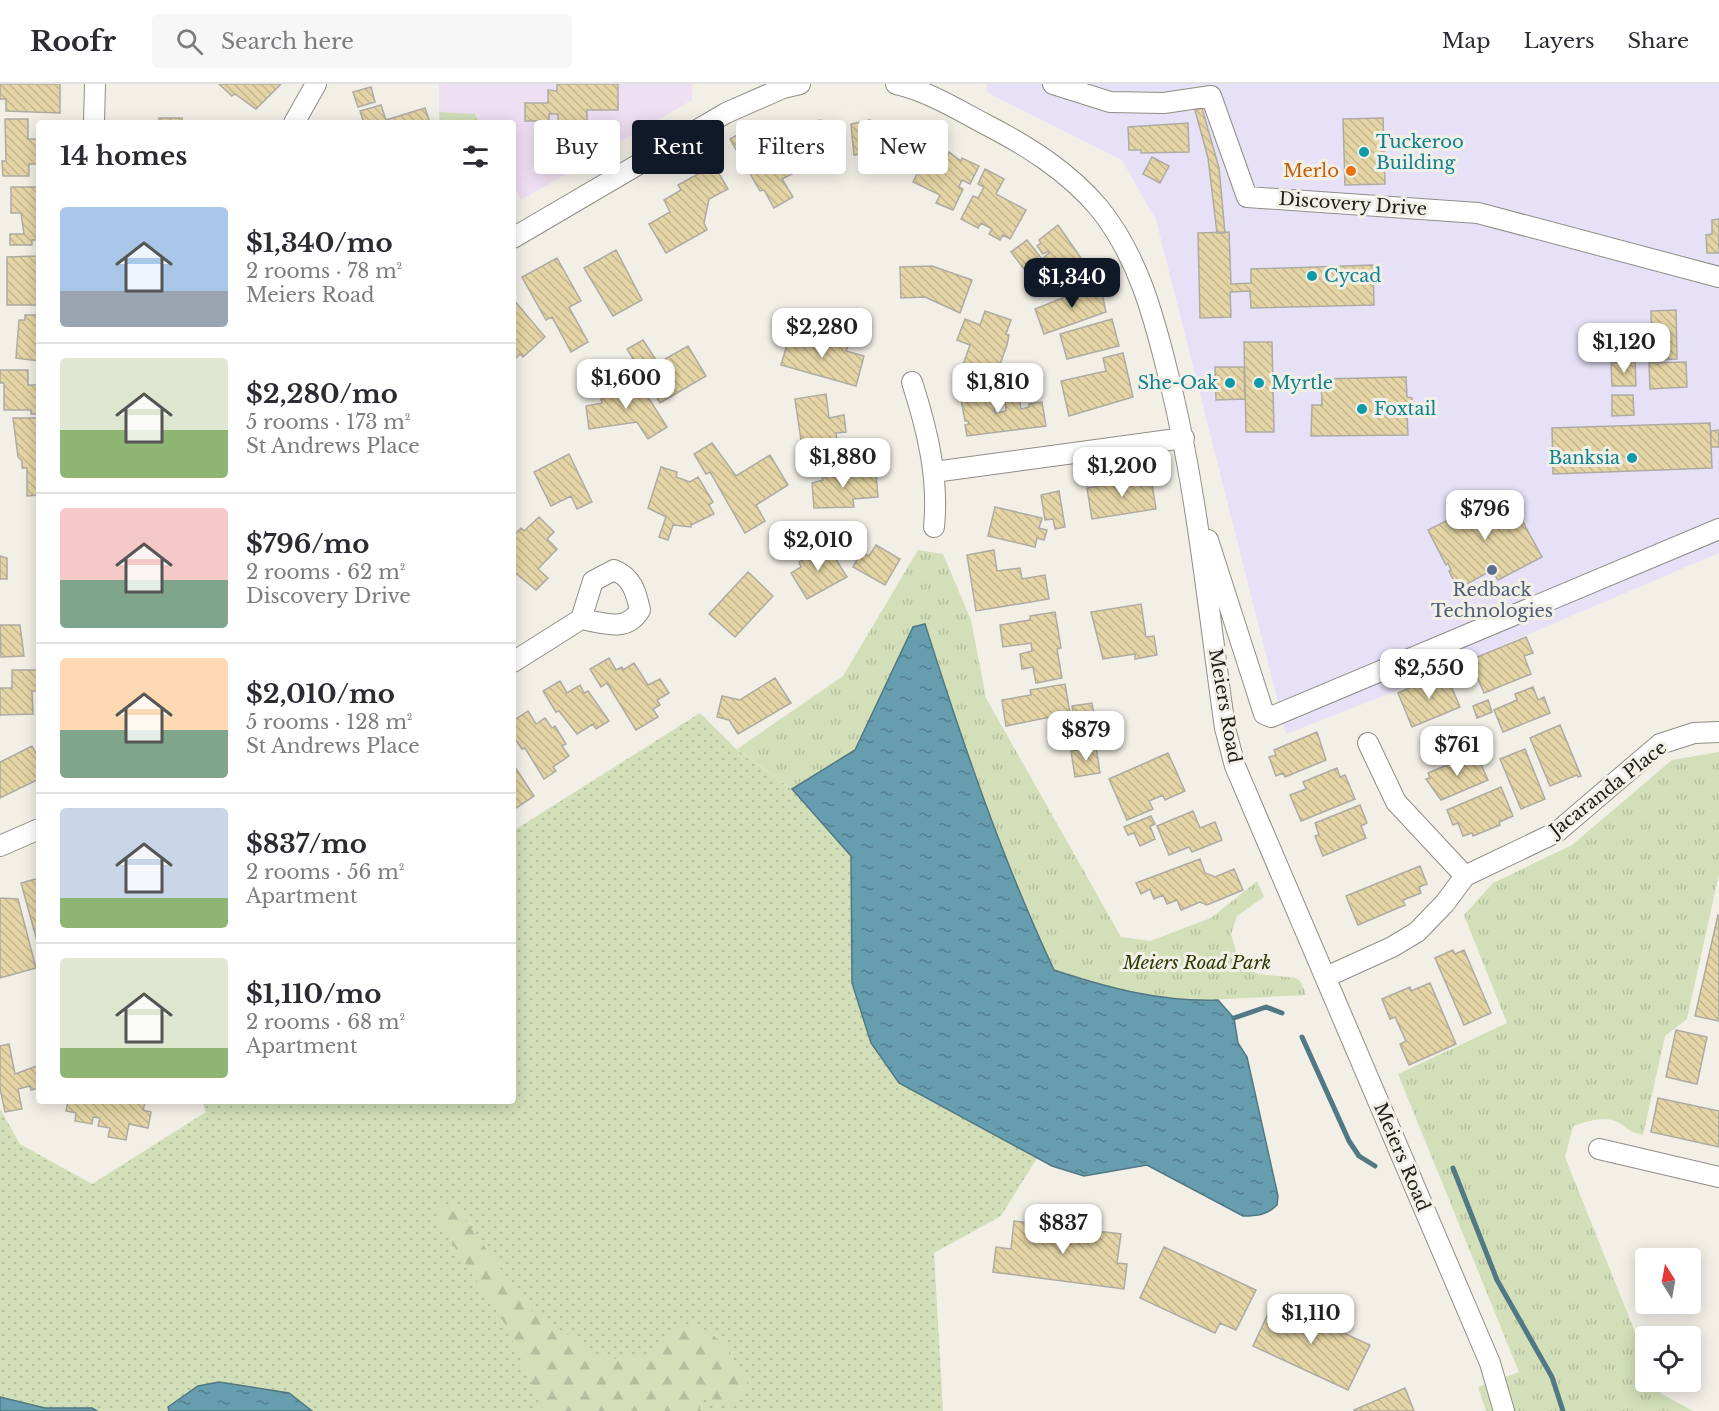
<!DOCTYPE html>
<html lang="en">
<head>
<meta charset="utf-8">
<style>
  :root { --surface:#fff; --page:#f7f7f7; --text:#2b2b33; --muted:#7c7c81; --line:#e1e1e2; --accent:#111827 }
  body { margin:0; font-family:"Libre Baskerville",serif; background:var(--page); color:var(--text); height:100vh; display:flex; flex-direction:column; font-size:22px; white-space:nowrap }
  * { box-sizing:border-box; margin:0 }
  p { font-size:20px; color:var(--muted) }
  .icon { flex:none; width:33px; height:33px; fill:none; stroke:currentColor; stroke-width:2; stroke-linecap:round; stroke-linejoin:round }
  .map { position:relative; flex:1; overflow:hidden }
  .side { position:absolute; left:36px; top:36px; width:480px; height:984px; display:flex; flex-direction:column; background:var(--surface); border-radius:6px; box-shadow:0 3px 15px #0003 }
  .side>* { flex:none }
  .hud { position:absolute; left:534px; top:36px; width:570px; height:54px; display:flex; gap:12px }
  .needle { width:39px; rotate:349deg }
  .fabs { position:absolute; left:1635px; top:1164px; display:grid; gap:12px }
  .fabs a { display:grid; place-items:center; width:66px; height:66px; border-radius:6px; background:var(--surface); box-shadow:0 3px 15px #0003; font-size:30px }
  .price { position:absolute; translate:-50% -51px; padding:0 14px; border-radius:12px; background:#fff; color:#222; font-size:20px; line-height:39px; filter:drop-shadow(0 2px 3px #0008) }
  .price::after { content:''; position:absolute; left:50%; top:36px; width:18px; height:14px; margin-left:-9px; background:inherit; clip-path:polygon(0 0,100% 0,50% 100%) }
  .price.selected { background:var(--accent); color:#fff }
  ul { padding:0; list-style:none }
  li { display:flex; align-items:center; gap:18px; height:150px; padding:0 24px }
  li+li { border-top:2px solid var(--line) }
  li span { display:grid; place-items:center; flex:none; width:168px; height:120px; border-radius:6px; color:#555 }
  li>.icon { margin-inline-start:auto }
  span .icon { width:72px; height:72px; fill:#fffc; stroke-width:1 }
  li b { font-size:26px }
  h2 { display:flex; justify-content:space-between; align-items:center; height:72px; padding:0 24px; font-size:26px }
  .tag { padding:0 21px; border-radius:6px; background:var(--surface); box-shadow:0 3px 15px #0003; font-size:21px; line-height:54px }
  .tag.selected { background:var(--accent); color:#fff }
  header { display:flex; align-items:center; gap:36px; box-sizing:border-box; height:84px; padding:0 30px; background:var(--surface); border-bottom:2px solid var(--line) }
  header strong { font-size:28px }
  nav { display:flex; gap:33px; margin-inline-start:auto; font-size:21px }
  .search { width:420px; height:54px; background:var(--page); display:flex; align-items:center; gap:15px; box-sizing:border-box; padding:0 21px; border-radius:6px; color:var(--muted); font-size:22px }
  .map>svg:first-child { display:block }
  .commercial { fill:#eedff2 }
  .education { fill:#e7e1f7 }
  .grass { fill:url(#grass-dots) }
  .forest { fill:url(#forest-firs) }
  .park { fill:url(#park-tufts) }
  .water { fill:url(#water-ripples); stroke:#517883; stroke-width:1.5 }
  .lines { fill:none; stroke-linecap:round; stroke-linejoin:round }
  .stream { stroke:#517883; stroke-width:5 }
  .building { fill:url(#building-back-hatch); stroke:#adaba3; stroke-width:1.5 }
  .minor-casing { stroke:#908d86; stroke-width:22 }
  .minor { stroke:#fff; stroke-width:20 }
  .culture-dot { fill:#0f9aa8; stroke:#f2efe7; stroke-width:2 }
  .food-dot { fill:#e8710a; stroke:#f2efe7; stroke-width:2 }
  .service-dot { fill:#5c6f8a; stroke:#f2efe7; stroke-width:2 }
  .labels { text-anchor:middle; stroke-width:6; stroke-linejoin:round; paint-order:stroke }
  .culture-label { font-size:18px; fill:#0d838f; stroke:#f2efe7; text-anchor:start }
  .food-label { font-size:18px; fill:#c56008; stroke:#f2efe7; text-anchor:end }
  .street-label { font-size:18px; fill:#21201d; stroke:#f2efe7 }
  .service-label { font-size:18px; fill:#4e5e75; stroke:#f2efe7 }
  .park-label { font-size:18px; font-style:italic; fill:#2c3903; stroke:#f2efe7 }
</style>
</head>
<body>
<header>
<strong>Roofr</strong>
<div class="search"><svg class="icon" aria-label="search" viewBox="0 0 24 24"><circle cx="10" cy="10" r="6"/><path d="M15 15l6 6"/></svg>Search here</div>
<nav><a>Map</a><a>Layers</a><a>Share</a></nav>
</header>
<div class="map">
<svg width="1719" height="1327" viewBox="0 0 1719 1327">
  <defs>
    <pattern id="grass-dots" width="8" height="8" patternUnits="userSpaceOnUse" patternTransform="scale(1.5)"><rect width="8" height="8" fill="#d2dfb9"/><path d="M2 2h.1M6 6h.1" fill="none" stroke="#b4bf9f" stroke-width="1.8" stroke-linecap="round"/></pattern>
    <pattern id="forest-firs" width="22" height="20" patternUnits="userSpaceOnUse" patternTransform="scale(1.5)"><rect width="22" height="20" fill="#d2dfb9"/><path d="M5 1l3.5 6h-7zM16 11l3.5 6h-7z" fill="#b4bf9f"/></pattern>
    <pattern id="park-tufts" width="24" height="20" patternUnits="userSpaceOnUse" patternTransform="scale(1.5)"><rect width="24" height="20" fill="#d2dfb9"/><path d="M3 7l-1-3M5 7V3M7 7l1-3M15 17l-1-3M17 17v-4M19 17l1-3" fill="none" stroke="#b4bf9f"/></pattern>
    <pattern id="water-ripples" width="26" height="14" patternUnits="userSpaceOnUse" patternTransform="scale(1.5)"><rect width="26" height="14" fill="#669daf"/><path d="M2 4q2-2 4 0t4 0M15 11q2-2 4 0t4 0" fill="none" stroke="#54808e"/></pattern>
    <pattern id="building-back-hatch" width="6" height="6" patternUnits="userSpaceOnUse" patternTransform="scale(1.5)"><rect width="6" height="6" fill="#e5d5a6"/><path d="M-1 5l2 2M0 0l6 6M5-1l2 2" fill="none" stroke="#c4b78e"/></pattern>
  </defs>
  <rect width="100%" height="100%" fill="#f2efe7"/>
  <!-- commercial -->
  <path class="commercial" d="M439 0H692V16L521 116 513 100V39H480L475 30 439 28Z"/>
  <!-- education -->
  <path class="education" d="M987 0H1719V469L1386 611 1286 650 1156 136 1122 76 992 11 987 7Z"/>
  <!-- grass -->
  <path class="grass" d="M700 629 736 665 792 705 1039 853 1218 916 1234 934 1238 959 1247 973 1278 1112V1121L1260 1132H1243L1147 1081 1084 1092 1037 1074 1001 1132 934 1169 943 1327H0V1025L20 1060 92 1100 206 1028 202 1017H513V747Z"/>
  <!-- forest -->
  <path class="forest" d="M440 1121 455 1122 533 1229 607 1276C620 1274 640 1273 652 1268 660 1264 664 1253 672 1248 709 1227 733 1272 748 1301L743 1313 730 1322 693 1313 701 1327H544L506 1242 437 1136Z"/>
  <!-- park -->
  <path class="park" d="M439 28 475 30 480 39H440Z
    M918 466 943 470 971 536 986 614 1121 853 1150 857 1211 834 1257 797 1264 813 1237 832 1231 850 1238 874 1258 890 1296 894 1301 898 1306 911 1190 917 1139 911 1054 887C1003 775 962 657 925 540L913 543 855 666 792 705 737 665 843 592Z
    M1719 668V790L1687 935 1665 952 1643 1051C1633 1049 1629 1046 1621 1040 1606 1030 1588 1037 1573 1042L1565 1073 1645 1273 1646 1298H1656L1660 1309 1693 1327H1486L1478 1303 1519 1288 1398 990 1507 939 1464 831 1493 799 1572 761 1672 676Z"/>
  <!-- water -->
  <path class="water" d="M925 540C962 657 1002 775 1054 886 1108 904 1161 918 1218 916L1234 934 1238 959 1247 973 1278 1112 1277 1121C1267 1131 1257 1132 1243 1132L1147 1081 1084 1092 1052 1082 899 999 871 959 852 899 851 772 792 705 855 666 913 543Z
    M219 1298 289 1309 312 1327H169L168 1323 198 1302Z
    M0 1313 45 1324H92L97 1327H0Z"/>
  <g class="lines">
    <!-- stream -->
    <path class="stream" d="M1234 934 1266 923 1282 929
      M1302 953 1349 1057 1359 1072 1375 1082
      M1453 1084 1497 1196 1552 1293 1563 1327"/>
  </g>
  <!-- building -->
  <path class="building" d="M0 0H60V29L6 27V15H0Z
    M219 0H281L256 25 235 10 232 12Z
    M557 0H618V26H587V62H559L558 30H549V37H525V19H548V6L557 7Z
    M371 3 375 18 358 23 353 8Z
    M381 21 386 36 425 24 430 39H364L360 27Z
    M1202 24 1219 84 1225 149H1217L1208 74 1195 26Z
    M159 34H182V39H159Z
    M1383 34 1385 100 1345 101 1343 35Z
    M5 35H28V55H39V80H29V92H3L2 77H6Z
    M821 36 822 44 836 42 841 68 833 70 834 79 805 84 801 63 794 64 790 46 810 42 809 38Z
    M870 36 871 40 889 43V39L906 41 905 46 917 47 912 76 865 69 854 71 851 40Z
    M1188 39 1189 68 1141 69V66H1129L1128 43Z
    M744 47 753 62 761 57 763 60 776 53 788 74 784 76 792 90 782 95 793 113 774 124 764 106 760 107 730 55Z
    M923 59 948 71 949 68 961 77 962 74 979 82 970 100 962 96 959 103 963 105 953 126 936 119 940 111 913 98 923 78 915 74Z
    M1152 73 1169 82 1160 99 1143 90Z
    M714 81 728 105 709 115 704 139 707 146 666 169 649 140 670 128 664 116 681 106 678 101Z
    M985 85 1004 95 996 110 1026 126 1010 155 1003 151 1000 156 989 150 992 145 981 139 978 144 961 135 973 112 978 114 984 103 978 100Z
    M11 103H39V156H32V161H10V150H24L21 129H11Z
    M1719 135V169H1707L1706 151 1712 150V136Z
    M1058 141 1090 187 1081 197 1075 198 1073 195 1069 197 1057 182 1060 180 1056 175 1048 182 1057 195 1041 207 1011 168 1027 156 1042 175 1049 169 1048 167 1043 170 1037 162 1041 159 1039 156Z
    M1229 148 1231 200 1251 199V185L1373 181 1374 221 1251 224 1250 207 1230 208 1231 233 1200 234 1198 149Z
    M616 166 642 216 613 232 584 184Z
    M37 167H39V221H7V173L37 172Z
    M557 174 581 217 569 223 588 258 571 268 552 233 546 236 522 193Z
    M932 182 972 196 960 229 925 213 901 214 900 183Z
    M1100 199 1106 228 1044 250 1035 225Z
    M513 215 545 253 523 273 520 270 516 274 513 271Z
    M1676 226 1677 275 1652 276 1651 227Z
    M985 227 1011 236 1006 250 1009 251 1007 261 998 286 994 284 993 289 983 286 978 299 959 292 970 261 957 256 965 235 980 241Z
    M25 231H39V277L16 274 19 236H25Z
    M1112 235 1119 262 1067 275 1060 250Z
    M1628 246 1629 272H1607L1606 247Z
    M791 247 848 262 846 267 864 272 856 302 781 281Z
    M643 256 658 279 688 262 706 292 660 319 627 265Z
    M1244 258H1272L1274 348H1246Z
    M1123 269 1133 313 1069 332 1061 297 1106 287 1103 274Z
    M1635 278 1636 302H1612L1611 279Z
    M1686 278 1687 303 1650 305 1649 279Z
    M1215 283H1244L1245 315 1216 316Z
    M0 286H28V301H39V330H31V326H4V299H0Z
    M1406 293 1407 313 1412 314 1413 329H1407L1408 351 1311 352 1312 321H1322L1321 295Z
    M633 295 637 301 639 299 667 343 648 355 637 338 589 345 586 322 602 319 601 315Z
    M991 304 995 329 1006 327 1005 315 1019 313 1021 325 1029 323V320L1042 318 1046 342 967 352 965 341 969 340 968 337H965L960 309Z
    M826 310 829 334 844 331 846 348 836 349 837 358 802 363 795 315Z
    M1612 311H1633L1634 331 1612 332Z
    M13 334H39V411L27 412V384H22V377L18 373Z
    M1710 339 1712 384 1553 390 1552 344Z
    M1719 346V363H1711V347Z
    M712 359 736 392 770 371 788 401 756 421 765 437 745 449 710 388 706 390 694 370Z
    M569 370 592 418 577 425 571 412 551 422 534 388Z
    M661 383 677 388 676 393 690 398 698 393 713 418 709 421 714 430 691 441V443L673 441 668 456 659 453 666 433 648 424Z
    M851 384 852 392 876 390 878 413 853 415 854 423 814 424 812 399 823 396 822 391 831 389V386Z
    M1151 394 1156 425 1092 435 1087 404Z
    M1059 407 1065 443 1055 445 1053 435 1045 436 1041 411Z
    M1506 407 1542 473 1498 496 1492 486 1458 505 1449 487 1451 486 1448 479 1446 481 1428 446Z
    M995 423 1042 434 1039 444 1047 446 1044 456 1037 454 1035 463 988 452Z
    M539 433 554 448 547 455 557 465 538 485 548 494 536 506 513 487V452L521 444 524 447Z
    M827 461 847 493 807 515 791 489 801 483 799 478Z
    M876 461 900 475 885 501 853 483 861 468 869 472Z
    M994 466 997 487 1020 484 1022 495 1045 491 1049 515 976 527 967 471Z
    M0 472 7 474V495H0Z
    M748 488 773 512 735 553 709 530Z
    M1141 520 1146 553 1154 552 1157 571 1135 575V570L1103 575 1091 528Z
    M1055 528 1061 564 1057 565 1062 594 1036 599 1033 583 1022 585 1020 570 1032 567 1031 559 1003 563 1000 541 1030 536V532Z
    M0 541H20L24 572 1 573Z
    M1526 553 1533 569 1524 572 1531 590 1484 609 1470 576Z
    M609 574 616 586 622 583 623 586 634 579 648 601 660 595 669 609 657 616 660 621 653 625 658 633 636 646 607 599 601 603 590 585Z
    M12 586H39V607H32L33 630 0 631V604H12Z
    M1445 588 1460 623 1412 643 1398 609Z
    M775 594 791 619 738 650 729 636 717 633 722 612 740 616Z
    M560 597 567 609 580 601 584 609 588 607 609 637 596 645 593 640 577 650 559 627 556 628 543 607Z
    M1065 600 1070 629 1006 642 1002 616 1031 611 1030 606Z
    M1533 603 1538 616 1544 613 1550 629 1503 648 1494 626 1517 616 1515 610Z
    M1488 616 1492 628 1477 634 1473 622Z
    M1092 619 1096 645 1076 648 1072 622Z
    M528 627 536 640 545 634 552 644 555 642 566 660 562 662 569 672 553 683 556 687 544 695 525 664 522 665 513 652V637Z
    M1068 638 1069 647 1060 649 1059 639Z
    M1560 641 1581 692 1578 693 1577 691 1550 702 1530 654Z
    M1317 648 1326 676 1285 693 1283 689 1276 692 1269 673 1276 671 1274 666Z
    M32 662 39 675V695L0 714V678Z
    M1096 663 1100 689 1075 693 1071 667Z
    M1525 665 1545 715 1521 725 1500 675Z
    M1168 669 1185 707 1165 716 1163 711 1149 717 1153 725 1127 736 1109 695Z
    M1476 669 1488 696 1441 716 1426 695 1430 694 1428 689Z
    M513 680 534 712 513 726Z
    M1337 684 1340 693 1345 691 1355 715 1301 737 1290 711 1306 705 1303 698Z
    M1501 703 1513 732 1499 738 1500 741 1473 752 1472 749 1463 752 1458 739 1453 741 1447 726Z
    M1360 721 1367 739 1361 742 1366 754 1323 772 1315 752 1319 751 1315 739Z
    M1193 727 1200 744 1215 738 1222 756 1192 768 1189 763 1169 771 1157 742Z
    M1151 732 1155 740 1150 742 1155 755 1140 762 1134 749 1128 751 1124 743Z
    M1200 775 1205 789 1215 793 1234 785 1243 806 1207 821 1200 818 1181 826 1177 816 1167 820 1163 811 1154 815 1150 805 1141 810 1136 799Z
    M1420 782 1427 800 1419 803 1421 809 1403 816 1405 821 1358 841 1346 812Z
    M39 794V864L21 799Z
    M0 814 18 815 36 884 0 894Z
    M1718 831 1719 832V937L1695 932Z
    M1453 866 1455 870 1464 866 1491 929 1464 941 1435 874Z
    M1430 899 1456 960 1409 981 1400 960 1406 957 1395 933 1390 935 1382 915 1410 903 1411 907Z
    M1676 946 1707 953 1697 1000 1666 993Z
    M9 960 15 990 39 981V1004L31 1006 30 1002 18 1005 22 1025 5 1028 0 1004V962Z
    M1658 1014 1719 1027V1063L1651 1048Z
    M133 1017 145 1019 143 1026 151 1028 148 1044 129 1040 126 1056 108 1053 110 1044 98 1042 100 1034 93 1033 92 1040 75 1037 76 1029 66 1027 68 1018H65Z
    M1014 1137 1121 1150 1117 1179 1127 1180 1124 1205 993 1188 996 1163 1011 1165Z
    M1164 1163 1256 1206 1236 1246 1220 1239 1215 1249 1140 1214Z
    M1274 1217 1370 1261 1348 1306 1253 1262Z
    M1405 1304 1414 1327H1354V1326Z"/>
  <g class="lines">
    <!-- minor casing -->
    <g class="minor-casing">
      <path id="minor" d="M896 0C927 7 955 24 983 39 1026 61 1068 87 1099 124 1137 171 1153 229 1167 286 1197 403 1208 525 1225 644L1235 682 1490 1279 1504 1327
        M1053 0 1110 18 1164 19 1211 12
        M1211 12 1247 113 1478 129 1719 193
        M94 39 95 0
        M294 39 316 0
        M513 154 726 29 783 4 800 0
        M912 298C927 345 939 393 934 443
        M934 388 1184 354
        M1208 456 1264 630 1271 633 1719 445
        M513 578 581 535C604 539 626 549 640 526 636 508 632 493 614 486L593 497 581 535
        M1368 659 1396 718 1465 792
        M0 762 39 745
        M1326 893 1392 863 1417 848 1445 819 1465 792 1557 748 1660 660 1694 649 1719 648
        M1599 1065 1719 1093"/>
    </g>
    <!-- minor -->
    <use href="#minor" class="minor"/>
  </g>
  <!-- markers -->
  <g class="culture-dot">
    <circle cx="1364" cy="68" r="6"/>
    <circle cx="1312" cy="192" r="6"/>
    <circle cx="1230" cy="299" r="6"/>
    <circle cx="1259" cy="299" r="6"/>
    <circle cx="1362" cy="325" r="6"/>
    <circle cx="1632" cy="374" r="6"/>
  </g>
  <circle class="food-dot" cx="1351" cy="87" r="6"/>
  <circle class="service-dot" cx="1492" cy="486" r="6"/>
  <g class="labels">
    <!-- culture labels -->
    <g class="culture-label">
      <text x="1376" y="64">Tuckeroo<tspan x="1376" dy="21">Building</tspan></text>
      <text x="1324" y="198">Cycad</text>
      <text x="1218" y="305" text-anchor="end">She-Oak</text>
      <text x="1271" y="305">Myrtle</text>
      <text x="1374" y="331">Foxtail</text>
      <text x="1620" y="380" text-anchor="end">Banksia</text>
    </g>
    <!-- food labels -->
    <g class="food-label">
      <text x="1339" y="93">Merlo</text>
    </g>
    <!-- street labels -->
    <g class="street-label">
      <text transform="translate(1353 120) rotate(4)" y="6">Discovery Drive</text>
      <text transform="translate(1225 622) rotate(80)" y="6">Meiers Road</text>
      <text transform="translate(1608 705) rotate(-38)" y="6">Jacaranda Place</text>
      <text transform="translate(1402 1073) rotate(67)" y="6">Meiers Road</text>
    </g>
    <!-- service labels -->
    <g class="service-label">
      <text x="1492" y="512">Redback<tspan x="1492" dy="21">Technologies</tspan></text>
    </g>
    <!-- park labels -->
    <g class="park-label">
      <text x="1197" y="885">Meiers Road Park</text>
    </g>
  </g>
</svg>
<div class="fabs">
<a><svg class="needle" viewBox="-14 -14 28 28"><path d="M0-13l5 13h-10z" fill="#e53935"/><path d="M0 13l5-13h-10z" fill="#7c7c81"/></svg></a>
<a><svg class="icon" aria-label="locate" viewBox="0 0 24 24"><circle cx="12" cy="12" r="6"/><path d="M12 2v4M12 18v4M2 12h4M18 12h4"/></svg></a>
</div>
<b class="price selected" style="left:1072px;top:225px">$1,340</b>
<b class="price" style="left:822px;top:275px">$2,280</b>
<b class="price" style="left:1624px;top:290px">$1,120</b>
<b class="price" style="left:626px;top:326px">$1,600</b>
<b class="price" style="left:998px;top:330px">$1,810</b>
<b class="price" style="left:843px;top:405px">$1,880</b>
<b class="price" style="left:1122px;top:414px">$1,200</b>
<b class="price" style="left:1485px;top:457px">$796</b>
<b class="price" style="left:818px;top:488px">$2,010</b>
<b class="price" style="left:1429px;top:616px">$2,550</b>
<b class="price" style="left:1086px;top:678px">$879</b>
<b class="price" style="left:1457px;top:693px">$761</b>
<b class="price" style="left:1063px;top:1171px">$837</b>
<b class="price" style="left:1311px;top:1261px">$1,110</b>
<div class="hud">
<a class="tag">Buy</a>
<a class="tag selected">Rent</a>
<a class="tag">Filters</a>
<a class="tag">New</a>
</div>
<section class="side">
<h2>14 homes<svg class="icon" aria-label="filters" viewBox="0 0 24 24"><path d="M4 7h16M4 17h16"/><circle cx="9" cy="7" r="2"/><circle cx="15" cy="17" r="2"/></svg></h2>
<ul>
<li><span style="background:linear-gradient(#a9c7e8 70%,#9aa5b1 0)"><svg class="icon" aria-label="home" viewBox="0 0 24 24"><path d="M3 11l9-7 9 7M6 9v11h12V9"/></svg></span><div><b>$1,340/mo</b><p>2 rooms · 78 m²</p><p>Meiers Road</p></div></li>
<li><span style="background:linear-gradient(#dfe7d0 60%,#8fb573 0)"><svg class="icon" aria-label="home" viewBox="0 0 24 24"><path d="M3 11l9-7 9 7M6 9v11h12V9"/></svg></span><div><b>$2,280/mo</b><p>5 rooms · 173 m²</p><p>St Andrews Place</p></div></li>
<li><span style="background:linear-gradient(#f6c9c9 60%,#7fa58c 0)"><svg class="icon" aria-label="home" viewBox="0 0 24 24"><path d="M3 11l9-7 9 7M6 9v11h12V9"/></svg></span><div><b>$796/mo</b><p>2 rooms · 62 m²</p><p>Discovery Drive</p></div></li>
<li><span style="background:linear-gradient(#ffd9b3 60%,#7fa58c 0)"><svg class="icon" aria-label="home" viewBox="0 0 24 24"><path d="M3 11l9-7 9 7M6 9v11h12V9"/></svg></span><div><b>$2,010/mo</b><p>5 rooms · 128 m²</p><p>St Andrews Place</p></div></li>
<li><span style="background:linear-gradient(#c9d6e8 75%,#8fb573 0)"><svg class="icon" aria-label="home" viewBox="0 0 24 24"><path d="M3 11l9-7 9 7M6 9v11h12V9"/></svg></span><div><b>$837/mo</b><p>2 rooms · 56 m²</p><p>Apartment</p></div></li>
<li><span style="background:linear-gradient(#dfe7d0 75%,#8fb573 0)"><svg class="icon" aria-label="home" viewBox="0 0 24 24"><path d="M3 11l9-7 9 7M6 9v11h12V9"/></svg></span><div><b>$1,110/mo</b><p>2 rooms · 68 m²</p><p>Apartment</p></div></li>
</ul>
</section>
</div>
</body>
</html>
